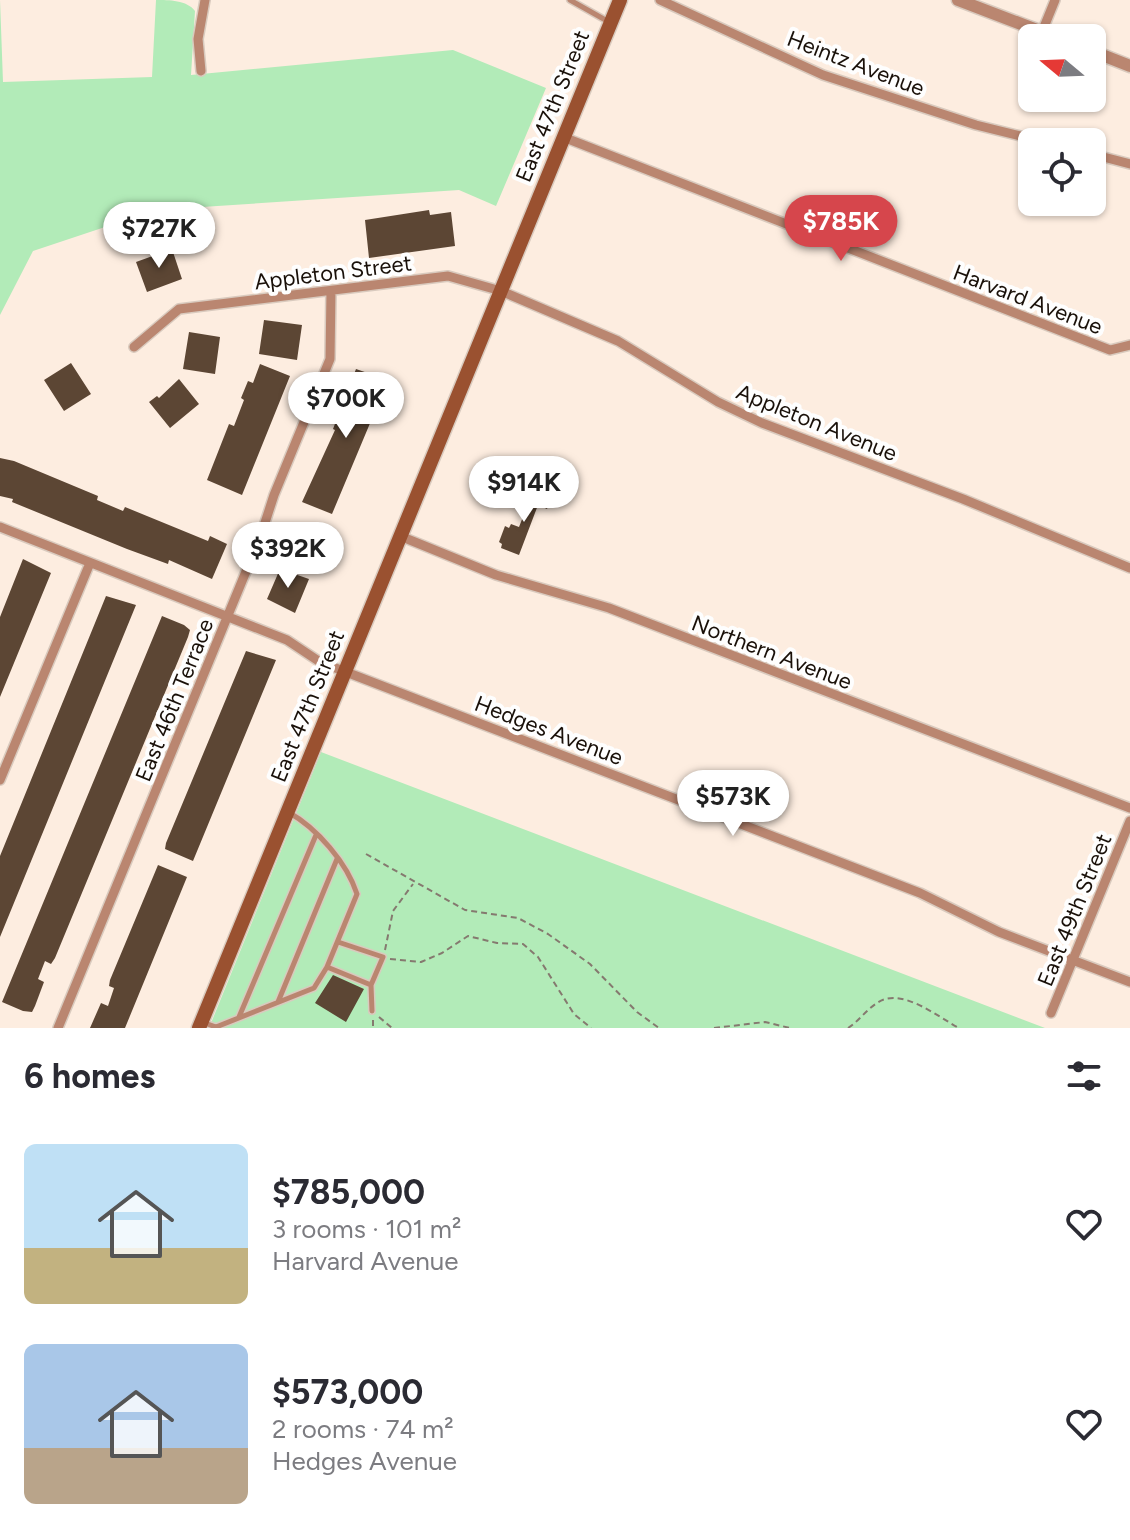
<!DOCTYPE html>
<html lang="en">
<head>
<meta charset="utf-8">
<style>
  :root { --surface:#fff; --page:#f2f2f3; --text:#2b2b33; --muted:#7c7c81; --accent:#d6464c }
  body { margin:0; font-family:Figtree,sans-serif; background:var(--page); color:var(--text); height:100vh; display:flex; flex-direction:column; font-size:30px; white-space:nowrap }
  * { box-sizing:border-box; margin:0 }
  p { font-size:26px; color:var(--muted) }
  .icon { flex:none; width:44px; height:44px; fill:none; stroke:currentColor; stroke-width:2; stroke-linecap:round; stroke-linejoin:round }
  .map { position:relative; height:1028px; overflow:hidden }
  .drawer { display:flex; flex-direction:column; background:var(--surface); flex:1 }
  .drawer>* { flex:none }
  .needle { width:52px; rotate:289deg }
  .buttons { position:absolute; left:1018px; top:24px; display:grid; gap:16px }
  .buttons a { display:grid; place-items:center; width:88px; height:88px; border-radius:12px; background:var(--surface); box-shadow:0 2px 6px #0004; font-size:40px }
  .price { position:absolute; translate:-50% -68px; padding:0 18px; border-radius:28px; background:#fff; color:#222; font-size:26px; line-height:52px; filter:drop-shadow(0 2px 4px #0008) }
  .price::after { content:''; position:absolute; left:50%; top:48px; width:24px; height:18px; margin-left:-12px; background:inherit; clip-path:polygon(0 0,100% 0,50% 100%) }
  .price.on { background:var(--accent); color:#fff }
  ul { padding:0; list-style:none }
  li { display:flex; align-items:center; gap:24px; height:200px; padding:0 24px }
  li span { display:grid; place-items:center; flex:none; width:224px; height:160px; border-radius:12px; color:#555 }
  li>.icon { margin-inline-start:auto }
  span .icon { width:96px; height:96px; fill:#fffc; stroke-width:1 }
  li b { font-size:34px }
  h2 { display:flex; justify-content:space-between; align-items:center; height:96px; padding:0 24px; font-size:34px }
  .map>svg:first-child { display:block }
  .green { fill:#b2ebb8 }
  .building { fill:#5c4634 }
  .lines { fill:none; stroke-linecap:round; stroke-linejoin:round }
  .service-casing { stroke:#d9cabe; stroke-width:8 }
  .minor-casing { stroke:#d9cabe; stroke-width:12 }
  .tertiary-casing { stroke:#d9cabe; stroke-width:15 }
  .secondary-casing { stroke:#d9cabe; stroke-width:17 }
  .path { stroke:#85796f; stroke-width:2; stroke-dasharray:6 4; stroke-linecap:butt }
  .service { stroke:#ba8670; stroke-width:5 }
  .minor { stroke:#ba8670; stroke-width:9 }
  .tertiary { stroke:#ba8670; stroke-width:12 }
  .secondary { stroke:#9a5130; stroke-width:14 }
  .labels { text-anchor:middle; stroke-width:8; stroke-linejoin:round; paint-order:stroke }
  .street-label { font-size:22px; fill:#191009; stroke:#fefefe }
</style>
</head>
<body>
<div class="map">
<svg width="1130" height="1028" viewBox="0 0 1130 1028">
  <rect width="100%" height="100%" fill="#fdede0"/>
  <!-- green -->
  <path class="green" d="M0 0 3 82 152 77 156 0C169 0 187 0 195 11L191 75 453 50 546 88 496 206 459 190 156 210 33 251 0 315Z
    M321 752 1045 1028H209Z"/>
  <!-- building -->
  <path class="building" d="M429 210 430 215 451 212 455 246 369 258 365 220Z
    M172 249 182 279 147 292 136 262Z
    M264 320 302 325 297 360 259 354Z
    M189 332 220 337 215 374 183 369Z
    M71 363 91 394 64 411 44 380Z
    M260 364 290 376 242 495 207 480 229 424 234 426 244 400 241 398 248 381 253 383Z
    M356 369 391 381 385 398 381 397 332 514 302 502 335 430 333 429Z
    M179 379 199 404 170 428 149 402 157 396 159 398Z
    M0 458 14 461 98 496 97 500 123 511 125 507 208 541 210 536 227 544 212 579 169 560 168 564 127 549 12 502 13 499 0 496Z
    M534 489 552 496 547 509 538 505 519 555 501 548 502 544 499 542 505 526 509 528 511 524 519 527Z
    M23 559 51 573 0 697V617Z
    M280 569 309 579 295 613 267 599Z
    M106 596 136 605 0 937V856Z
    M162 616 184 625 190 630 188 637 55 958 51 964 45 961 38 979 44 982 35 1006 32 1012 23 1011 2 1002Z
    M246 651 276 660 193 861 165 849 166 843Z
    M158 865 187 877 125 1028H90L101 1003 108 1006 114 988 109 986 110 980Z
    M333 975 364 989 346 1022 315 1003Z"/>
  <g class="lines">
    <!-- service casing -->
    <g class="service-casing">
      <path id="service" d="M570 0 609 22
        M327 967 371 985 383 957 338 942
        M371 985 372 1011
        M278 1002 337 859
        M239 1017 316 835
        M202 1022 216 1027 314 988 327 967 357 894C347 863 317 828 288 812"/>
    </g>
    <!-- minor casing -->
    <g class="minor-casing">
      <path id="minor" d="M660 0 823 75 976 125 1045 142
        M1042 32 1055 0
        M201 71 198 39 205 0
        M563 137 1110 350 1130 345
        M1092 154 1130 164
        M134 347 179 309 448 276 501 291 618 341 718 402 762 423 963 499 1130 568
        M0 527 287 640 320 662 920 893 999 932 1130 982
        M400 536 496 575 609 608 1130 808
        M0 780 90 563
        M1051 1013 1130 821
        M58 1028 261 535 274 495 330 359 331 291"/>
    </g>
    <!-- tertiary casing -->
    <g class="tertiary-casing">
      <path id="tertiary" d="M958 0 1058 38
        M1092 51 1130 66"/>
    </g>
    <!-- secondary casing -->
    <g class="secondary-casing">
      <path id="secondary" d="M199 1028 620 0"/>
    </g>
    <!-- path -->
    <path class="path" d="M366 854 465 910 518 918 548 934 590 964 637 1012 659 1028
      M385 950 393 911 413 884
      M390 959 421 962 442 953 468 936 497 943 523 944 538 957 574 1014 591 1028
      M379 1017 392 1028
      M373 1020V1028
      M714 1028 765 1022 790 1028
      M848 1028C859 1021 866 1010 877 1003 901 986 938 1017 959 1028"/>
    <!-- service -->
    <use href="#service" class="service"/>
    <!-- minor -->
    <use href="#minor" class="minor"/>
    <!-- tertiary -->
    <use href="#tertiary" class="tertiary"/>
    <!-- secondary -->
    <use href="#secondary" class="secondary"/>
  </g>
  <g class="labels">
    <!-- street labels -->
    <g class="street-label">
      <text transform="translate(856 63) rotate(21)" y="8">Heintz Avenue</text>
      <text transform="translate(552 106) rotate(-68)" y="8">East 47th Street</text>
      <text transform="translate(333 272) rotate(-7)" y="8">Appleton Street</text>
      <text transform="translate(1028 299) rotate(21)" y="8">Harvard Avenue</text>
      <text transform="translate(817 422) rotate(22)" y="8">Appleton Avenue</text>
      <text transform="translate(772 652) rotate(21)" y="8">Northern Avenue</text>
      <text transform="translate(174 700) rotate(-68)" y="8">East 46th Terrace</text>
      <text transform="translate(307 706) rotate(-68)" y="8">East 47th Street</text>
      <text transform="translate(549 730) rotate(21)" y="8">Hedges Avenue</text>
      <text transform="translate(1074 910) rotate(-68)" y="8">East 49th Street</text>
    </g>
  </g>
</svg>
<div class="buttons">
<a><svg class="needle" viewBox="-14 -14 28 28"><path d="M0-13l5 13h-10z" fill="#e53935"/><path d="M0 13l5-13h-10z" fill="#7c7c81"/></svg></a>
<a><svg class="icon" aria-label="locate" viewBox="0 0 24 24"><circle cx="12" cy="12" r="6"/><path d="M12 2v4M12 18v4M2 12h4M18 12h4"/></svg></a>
</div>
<b class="price on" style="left:841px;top:263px">$785K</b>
<b class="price" style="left:159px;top:270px">$727K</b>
<b class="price" style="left:346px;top:440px">$700K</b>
<b class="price" style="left:524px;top:524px">$914K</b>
<b class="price" style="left:288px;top:590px">$392K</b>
<b class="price" style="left:733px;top:838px">$573K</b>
</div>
<section class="drawer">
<h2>6 homes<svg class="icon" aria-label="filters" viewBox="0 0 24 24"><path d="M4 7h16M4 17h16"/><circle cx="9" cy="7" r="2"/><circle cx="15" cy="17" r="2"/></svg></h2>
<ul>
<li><span style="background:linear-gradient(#bfe0f5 65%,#c2b280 0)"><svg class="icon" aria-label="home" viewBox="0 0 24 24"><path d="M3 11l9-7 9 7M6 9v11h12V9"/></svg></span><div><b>$785,000</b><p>3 rooms · 101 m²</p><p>Harvard Avenue</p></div><svg class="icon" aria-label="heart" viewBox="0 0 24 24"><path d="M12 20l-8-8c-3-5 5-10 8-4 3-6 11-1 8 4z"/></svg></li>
<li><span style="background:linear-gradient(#a9c7e8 65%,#b9a48a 0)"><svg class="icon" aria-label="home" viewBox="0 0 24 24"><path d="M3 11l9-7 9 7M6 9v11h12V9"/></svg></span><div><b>$573,000</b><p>2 rooms · 74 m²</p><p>Hedges Avenue</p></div><svg class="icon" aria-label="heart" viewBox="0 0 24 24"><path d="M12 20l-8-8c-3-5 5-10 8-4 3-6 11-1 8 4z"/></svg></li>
</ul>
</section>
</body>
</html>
